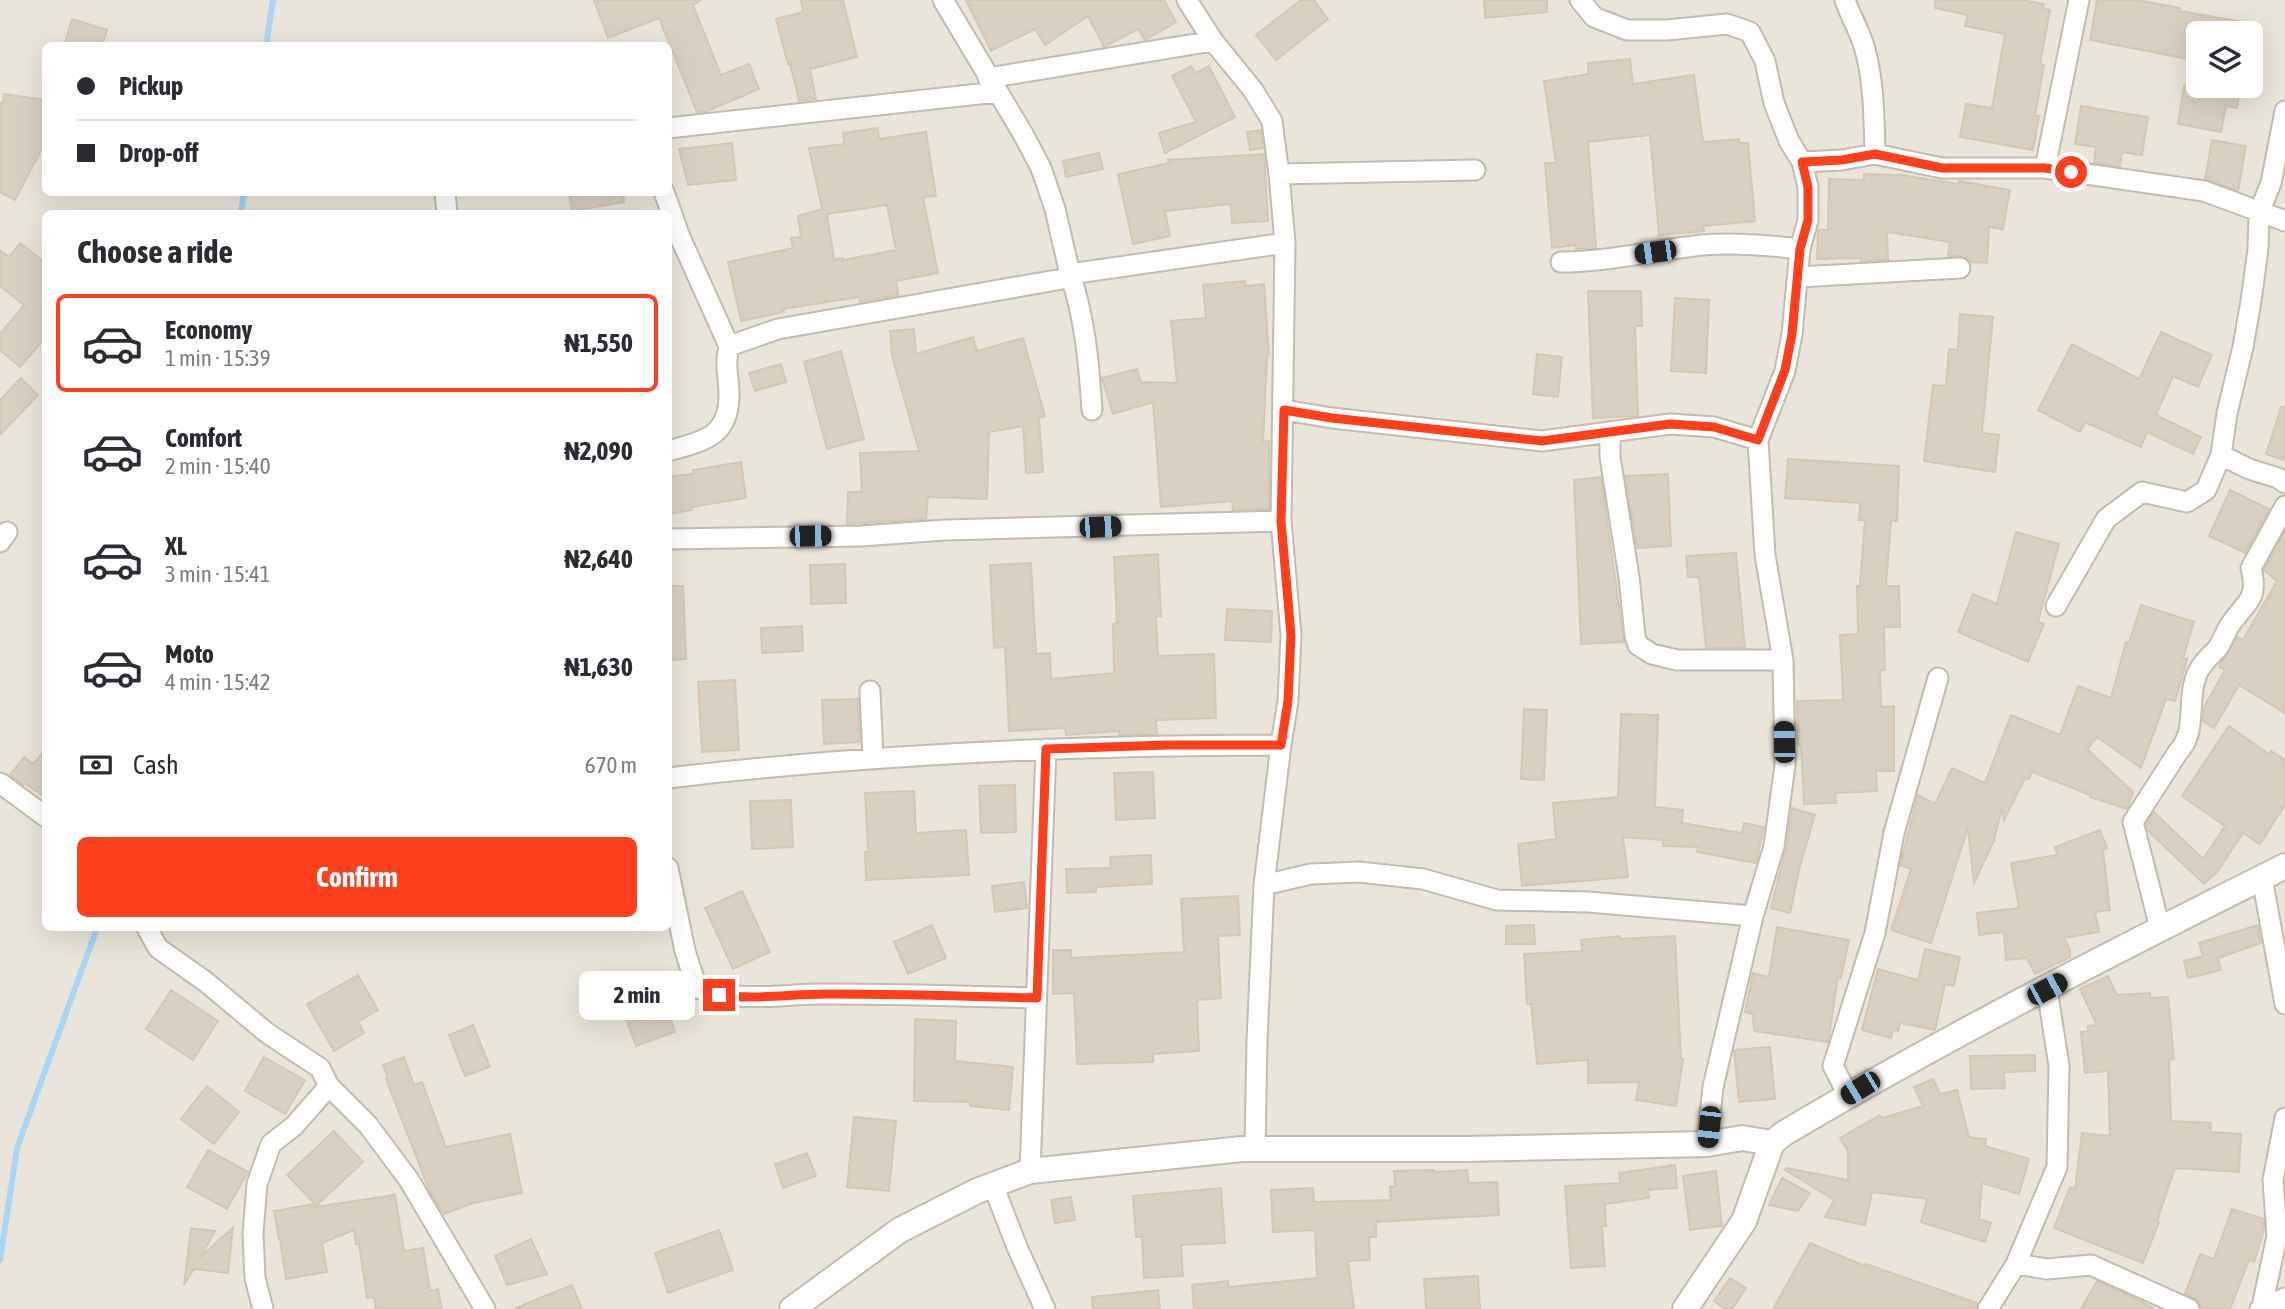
<!DOCTYPE html>
<html lang="en">
<head>
<meta charset="utf-8">
<style>
	:root { --surface:#fff; --page:#f7f7f7; --text:#2b2b33; --muted:#7c7c81; --line:#e1e1e2; --accent:#fc3f1d }
	body { margin:0; font-family:"Asap Condensed",sans-serif; background:var(--page); color:var(--text); height:100vh; display:flex; flex-direction:column; font-size:26px; white-space:nowrap }
	* { box-sizing:border-box; margin:0 }
	p { font-size:23px; color:var(--muted) }
	.icon { flex:none; width:38px; height:38px; fill:none; stroke:currentColor; stroke-width:2; stroke-linecap:round; stroke-linejoin:round }
	.map { position:relative; flex:1; overflow:hidden }
	.panel { position:absolute; left:42px; top:210px; width:630px; height:721px; display:flex; flex-direction:column; background:var(--surface); border-radius:10px; box-shadow:0 7px 28px #0002 }
	.panel>* { flex:none }
	.top-card { position:absolute; left:42px; top:42px; width:630px; height:154px; border-radius:10px; box-shadow:0 7px 28px #0002; display:grid; align-content:center; height:154px; padding:0 35px; background:var(--surface) }
	.buttons { position:absolute; left:2186px; top:21px; display:grid; gap:14px }
	.buttons a { display:grid; place-items:center; width:77px; height:77px; border-radius:10px; background:var(--surface); box-shadow:0 7px 28px #0002; font-size:35px }
	.end { position:absolute; width:32px; height:32px; margin:-16px; border:9px solid #fc3f1d; background:#fff; box-shadow:0 0 0 4px #fff }
	.from { border-radius:50% }
	.bubble { position:absolute; height:49px; border-radius:10px; background:var(--surface); box-shadow:0 7px 28px #0002; font-size:23px; font-weight:700; line-height:49px; text-align:center }
	.car { position:absolute; width:21px; height:42px; margin:-21px -10px; border-radius:9px; box-shadow:0 0 5px 2px #0007; background:linear-gradient(#222 24%,#8ab4d8 0 40%,#222 0 76%,#8ab4d8 0 86%,#222 0) }
	.top-card b { display:flex; align-items:center; gap:24px; height:66px; font-size:26px }
	.top-card b+b { border-top:2px solid var(--line) }
	.top-card i { width:18px; height:18px; background:var(--text) }
	ul { padding:0; list-style:none }
	li { display:flex; align-items:center; gap:21px; height:98px; margin:0 14px 10px; padding:0 21px; border:4px solid transparent; border-radius:10px }
	li div { flex:1 }
	li b { display:block; font-size:26px }
	li em { font-style:normal; font-weight:700 }
	li.on { border-color:var(--accent) }
	li>.icon { width:63px; height:63px; stroke-width:1.5 }
	h2 { padding:0 35px; font-size:32px; line-height:84px }
	.pay { display:flex; align-items:center; gap:18px; height:77px; padding:0 35px; font-size:26px }
	.pay p { margin-inline-start:auto }
	.action { display:flex; gap:14px; margin-top:auto; padding:14px 35px }
	.action a { flex:1; height:80px; border-radius:10px; background:var(--accent); color:#fff; font-size:28px; font-weight:700; line-height:80px; text-align:center }
	.map>svg:first-child { display:block }
	.residential { fill:#eae5da; fill-rule:evenodd }
	.lines { fill:none; stroke-linecap:round; stroke-linejoin:round }
	.stream { stroke:#a9d4f2; stroke-width:6 }
	.building { fill:#d8cfc1; stroke:#d3c7b4; stroke-width:2; fill-rule:evenodd }
	.minor-casing { stroke:#c2bbae; stroke-width:23 }
	.tertiary-casing { stroke:#c2bbae; stroke-width:28 }
	.minor { stroke:#fff; stroke-width:19 }
	.tertiary { stroke:#fff; stroke-width:24 }
	.route { stroke:#fc3f1d; stroke-width:9 }
</style>
</head>
<body>
<div class="map">
<svg width="2285" height="1309" viewBox="0 0 2285 1309">
	<rect width="100%" height="100%" fill="#f6f3ec"/>
	<path class="residential" d="M0,0H2285V1309H0ZM2198,33H2250V86H2198ZM46,46H668V192H46ZM46,214H668V928H46Z"/>
	<g class="lines">
		<path class="stream" d="M266,46L273,0
			M241,214L244,192
			M0,1260L17,1148L97,928"/>
	</g>
	<path class="building" d="M594,0H701L693,5L721,75L749,64L759,89L705,112H697L659,18L608,38Z
		M801,0H843L857,57L810,69L816,99L799,101L790,63L788,64L776,19L803,12Z
		M966,0H1164L1176,22L1145,40L1138,29L1104,47L1088,16L1045,45L1035,29L991,51Z
		M1301,0H1314L1328,19L1276,60L1256,35Z
		M1484,0H1547V12L1485,18Z
		M1935,0H2022L2044,4L2043,8L2050,10L2040,64L2044,65L2035,116H2039L2033,150L1960,137L1966,104L1992,108L2005,34L1965,26L1968,15L1935,8Z
		M2097,0H2137L2180,8L2179,11L2250,23L2249,33H2198V61L2090,40Z
		M72,19L107,30L102,46H64Z
		M1630,59L1633,84L1694,75L1703,142L1739,139L1740,143H1748L1755,221L1703,226L1704,231L1659,235L1650,135L1588,142L1596,248L1576,249V245L1552,248L1545,163H1556L1544,81L1589,74L1588,63Z
		M1191,66L1195,73L1209,66L1235,117L1165,153L1159,133L1196,122L1172,76Z
		M2184,86H2240L2237,108L2226,106L2221,132L2178,124Z
		M4,94L46,100V141L15,200L0,192V103H3Z
		M2081,106L2148,117L2142,155L2122,152L2120,167L2094,163L2096,147L2075,144Z
		M878,128L879,139L926,132L936,196L923,197L938,273L896,281L898,295L860,302L859,297L783,309L784,312L741,321L728,262L793,248L791,238L801,237L798,216L822,209L809,148L844,144L843,133ZM887,205L896,250L843,260V258L834,259L827,214Z
		M1261,130L1263,148L1250,150L1247,132Z
		M2212,140L2246,146L2238,191L2205,179Z
		M732,143L736,180L688,185L679,149Z
		M1099,153L1103,169L1066,177L1063,161Z
		M1264,154L1268,221L1232,223L1231,204L1165,211L1170,236L1133,244L1118,174L1169,163L1168,160Z
		M1864,174L1901,175L1959,184V181L2010,190L2003,229L1989,227L1987,263L1971,262L1960,256H1948L1950,242L1887,232L1888,260L1861,261V258L1817,259L1818,230H1828L1829,179L1864,180Z
		M569,192H623L624,202L572,211Z
		M20,243L46,263V337L20,367L0,350V334L24,305L0,286V250L9,257Z
		M1245,281L1246,286L1264,284L1269,355L1267,356L1263,442L1269,441V509L1233,510L1232,501L1161,507L1153,402L1113,414L1102,378L1137,369L1141,382L1177,383L1171,321L1206,318L1203,285Z
		M1588,291H1641L1642,326H1635L1638,416L1593,418Z
		M1675,298L1709,300L1706,373L1671,371Z
		M1960,314L1993,317L1982,433L1999,435L1995,472L1924,461L1933,385L1946,386L1949,349L1958,350Z
		M914,329L916,354L973,337L977,351L1023,338L1045,416L1039,418L1043,472L1026,473L1023,426L989,432L987,499L928,497L926,519L847,524L848,492H862L860,453L919,451L892,356L890,331Z
		M2161,332L2212,355L2198,387L2173,376L2156,415L2201,437L2193,454L2147,432L2141,447L2085,422L2080,432L2038,410L2072,344L2139,379Z
		M841,351L864,439L827,449L804,362Z
		M1537,354L1562,357L1558,397L1533,394Z
		M781,364L786,382L755,391L749,373Z
		M21,378L38,395L0,435V400Z
		M2281,407H2285V460L2266,454Z
		M1788,459L1899,466L1897,521H1891L1886,586H1899L1900,627H1884L1885,670L1880,671L1881,707L1894,706V771H1876L1877,791L1835,793L1836,803L1804,804L1801,745H1798L1797,701L1843,700L1840,635L1858,634L1857,586H1860L1865,520H1859L1860,503L1785,498Z
		M741,462L746,498L692,507V510L668,514V477L693,474V470Z
		M1668,474L1671,546L1637,548L1625,476Z
		M1601,477L1624,642L1581,644L1574,480Z
		M2230,490L2269,509L2245,553L2209,536Z
		M2285,531V713L2239,685L2214,728L2203,721L2204,707L2225,670L2219,667L2222,661L2237,637L2243,640L2277,581L2264,570Z
		M2016,532L2059,544L2038,622L2044,624L2028,662L1958,632L1973,594L1997,604Z
		M1736,553L1745,648H1706L1699,577H1688L1686,556Z
		M1158,554L1161,616H1156L1158,656L1214,654L1216,718L1156,720L1157,734L1119,735V731L1066,735L1065,728L1009,731L1005,647L994,648L990,565L1031,563L1036,654L1050,653L1051,679L1114,673L1113,624L1117,623L1114,557Z
		M845,564L846,603L811,604L810,565Z
		M668,586H683L686,659L668,660Z
		M2141,605L2194,622L2183,658L2187,659L2175,701L2166,699L2141,768L2097,737L2087,749L2133,792L2127,809L2090,797V795L2032,772L2029,779L2025,778L2004,820L2002,807L1994,841L1974,883L1968,828L1931,943L1891,930L1911,869L1900,865L1918,795L1935,804L1952,768L1985,783L2011,715L2060,735L2078,686L2111,698L2126,642L2129,643Z
		M1227,609L1272,611L1271,642L1225,640Z
		M802,626L803,651L762,653L761,628Z
		M735,680L739,750L702,752L698,682Z
		M858,699L860,742L824,744L822,700Z
		M1524,709L1547,710L1544,780L1521,779Z
		M1621,714L1658,715L1655,807L1683,810L1682,823L1742,833L1744,823L1764,827L1756,863L1697,852L1698,847L1663,846V840L1623,837L1628,877L1522,886L1518,844L1556,839L1553,803L1618,797Z
		M2229,726L2269,754L2271,751L2285,760V805L2260,844L2243,833L2217,872L2204,884L2148,831L2146,824L2154,812L2203,859L2225,826L2182,796Z
		M46,749V798L25,783L23,785L10,775L24,757L33,764Z
		M1153,772L1155,818L1116,820L1114,773Z
		M1015,785L1016,832L981,833L979,786Z
		M914,791L916,833L966,830L969,875L866,880L865,852H868L865,793Z
		M791,800L793,847L752,849L750,801Z
		M1792,808L1815,815L1800,866L1790,913L1771,908L1786,848Z
		M2100,830L2107,848L2103,850L2110,910L2095,912L2099,932L2064,938L2070,950V957L2035,974L2027,958L2006,960L2004,932L1979,935L1977,913L2019,908L2011,863L2057,855L2055,847Z
		M1151,855L1152,884L1096,887V892L1067,893L1066,869L1111,868L1110,857Z
		M1024,882L1027,908L995,912L992,886Z
		M742,891L770,952L733,969L705,908Z
		M1238,896L1240,935L1218,936L1221,998L1197,1000L1199,1051L1153,1054V1062L1077,1064L1074,993L1053,994V950H1071V958L1184,952L1181,899Z
		M932,925L946,958L908,974L894,942Z
		M1534,925L1535,944H1506V926Z
		M2258,925L2261,943L2218,958L2221,970L2188,978L2184,961L2203,956L2199,943Z
		M1777,927L1849,940L1841,978L1838,977L1828,1042L1754,1031L1753,1014L1745,1012L1753,973L1769,977Z
		M1620,936V939L1675,936L1681,1059H1683L1676,1106L1636,1100L1639,1082L1588,1083V1060L1537,1064L1531,1004H1527L1524,954L1582,951L1581,940Z
		M1925,949L1960,957L1954,986L1945,984L1935,1030L1900,1023L1898,1031L1893,1030L1891,1038L1862,1030L1878,969L1918,980Z
		M358,975L378,1010L358,1022L364,1033L334,1051L307,1004Z
		M2108,976L2117,995L2150,993V998L2168,997L2174,1059L2169,1060L2171,1121L2211,1123L2210,1132L2241,1134L2239,1172L2175,1168L2157,1221L2159,1222L2143,1263L2054,1228L2070,1187L2075,1189L2082,1133L2110,1136L2108,1071L2085,1073L2081,1032L2088,1031V1026L2097,1025L2080,989Z
		M171,990L218,1021L193,1060L146,1029Z
		M663,994L675,1032L636,1046L622,1007Z
		M915,1019L956,1021L955,1061L1013,1067L1009,1110L970,1106V1102L914,1101Z
		M473,1025L490,1067L465,1076L449,1035Z
		M1770,1047L1775,1099L1739,1102L1734,1050Z
		M2035,1055V1071L2004,1072L2005,1088L1971,1089L1970,1056Z
		M264,1057L305,1080L285,1114L245,1091Z
		M404,1057L414,1085L422,1082L446,1147L510,1134L522,1193L473,1203L444,1214L430,1192L386,1079L388,1078L383,1065Z
		M1933,1079L1940,1094L1957,1090L1969,1137L1986,1139L1985,1146L2029,1159L2019,1194L1982,1183L1979,1219L1991,1223L1985,1242L1921,1222L1927,1199L1872,1192L1865,1225L1825,1217L1834,1200L1785,1170L1786,1168L1848,1180V1151L1840,1138L1880,1115L1882,1118L1923,1106L1914,1087Z
		M207,1086L239,1112L214,1144L181,1119Z
		M854,1117L896,1121L889,1191L847,1187Z
		M334,1131L363,1162L315,1207L395,1195L404,1251L423,1248L430,1291L438,1289L442,1309H376L374,1297L367,1298L359,1244H356L354,1230L322,1243L327,1272L286,1279L280,1240H282L279,1239L274,1211L315,1204L287,1175Z
		M208,1150L248,1172L227,1209L187,1187Z
		M807,1153L816,1176L783,1188L775,1164Z
		M1675,1165L1677,1188L1648,1190L1649,1198L1605,1204L1606,1226H1602L1605,1266L1571,1268L1565,1186L1620,1183L1619,1173Z
		M1434,1170V1172L1467,1170L1469,1183L1497,1182L1499,1215L1376,1222V1237H1369L1370,1260L1348,1261L1354,1309H1194L1192,1285L1228,1281L1229,1287L1317,1278L1315,1230L1273,1232L1271,1190L1313,1188L1314,1202L1391,1200L1390,1187L1395,1186L1394,1171Z
		M1716,1171L1722,1226L1690,1230L1683,1176Z
		M1782,1178L1810,1193L1798,1211L1769,1205Z
		M1221,1188L1225,1243L1181,1245L1183,1276L1144,1278L1142,1237H1136L1133,1196Z
		M1071,1197L1075,1220L1055,1223L1051,1200Z
		M2232,1209L2264,1219V1230L2254,1262L2249,1260L2230,1309H2201L2198,1301L2185,1294L2200,1254L2214,1259Z
		M233,1227L228,1273L194,1269L184,1285L191,1228L215,1231L200,1258Z
		M719,1230L733,1270L668,1293L655,1253Z
		M531,1239L547,1274L507,1285L495,1256Z
		M1810,1243L1865,1266L1866,1264L1977,1303L1976,1309H1773Z
		M1478,1276L1480,1309H1426L1424,1279Z
		M1730,1278L1746,1288L1732,1309H1725L1714,1301Z
		M2097,1281L2137,1299L2154,1309H2081Z
		M572,1285L582,1309H516V1308Z
		M1158,1290L1160,1309H1093L1092,1297Z"/>
	<g class="lines">
		<defs>
			<path id="minor" d="M943,0L1023,134L1041,168L1055,209L1070,274L1285,243
				M1187,0L1213,41L1253,90L1272,121L1279,174L1285,243L1281,521L1291,635L1288,701L1281,745
				M1580,0L1594,17L1627,30H1667L1727,24L1750,32L1765,61L1774,103L1789,141L1802,162L1808,187V220L1800,249L1792,334L1785,371L1758,440L1765,555L1783,660L1785,765L1774,846L1753,916L1713,1087L1707,1144
				M1845,0C1850,15 1859,30 1864,46C1874,80 1874,118 1875,154
				M988,78L1213,41
				M2285,111L2271,183L2259,213L2258,249L2251,301L2243,347L2227,413L2221,455L2249,469L2278,478L2285,483
				M668,128L997,92
				M1802,162L1842,160L1875,154L1942,168H2045L2204,191L2285,221
				M2045,168L2079,0
				M1279,174L1475,170
				M445,192L447,214
				M664,192L680,237L729,346
				M1561,262C1609,262 1655,250 1702,245C1734,242 1767,245 1800,249
				M1799,277L1960,268
				M1284,410L1332,418L1542,441L1670,424L1714,427L1758,440
				M1610,433V457L1629,577L1635,636L1638,645L1652,654L1677,660H1783
				M668,451C702,441 729,438 729,395C729,375 724,368 729,346L778,329L1062,279L1070,274C1085,318 1089,364 1092,410
				M668,539L861,536L945,530L1281,521
				M0,542L7,532
				M2056,606L2106,519L2142,492L2187,502L2206,490L2221,455
				M870,691L873,759
				M668,778C871,754 1077,745 1281,745L1264,885L1257,1041L1255,1148
				M0,783L46,817
				M668,868L685,951L697,988C743,1003 778,994 825,994C896,994 966,996 1036,998
				M2262,878L2285,1004
				M1264,885L1311,874L1359,872L1423,879L1497,900L1588,902L1753,916
				M147,928L158,948L206,982L267,1033L320,1068L329,1086L368,1125L409,1180L485,1309
				M2160,928L2133,822L2178,752C2198,732 2186,699 2197,674C2201,664 2209,657 2217,649C2222,642 2225,633 2230,625C2246,601 2259,601 2251,568L2285,506
				M1848,1095L1833,1066L1875,933L1894,833L1938,678
				M1030,1171L1046,749
				M993,1185L1017,1247L1045,1309
				M2016,1264L2047,1269L2091,1265L2189,1309
				M2262,1307L2277,1236L2273,1180L2285,1118
				M263,1309L255,1278L253,1233L257,1184L271,1144L294,1126L329,1086
				M1988,1309L2016,1264L2057,1167L2059,1066L2047,989
				M2260,1309L2285,1298"/>
			<path id="tertiary" d="M792,1309L900,1230L977,1191L1030,1171L1242,1149H1465L1707,1144L1742,1138L1772,1143L1783,1134C1946,1037 2115,951 2285,866
				M1685,1309L1744,1221L1772,1143"/>
		</defs>
		<use href="#minor" class="minor-casing"/>
		<use href="#tertiary" class="tertiary-casing"/>
		<use href="#minor" class="minor"/>
		<use href="#tertiary" class="tertiary"/>
	</g>
	<g class="lines">
		<path class="route" d="M719,995C755,1000 790,994 827,994C897,994 966,996 1037,998L1046,749L1167,745H1281L1288,701L1291,635L1281,521L1284,410L1332,418L1542,441L1670,424L1714,427L1758,440L1785,370L1792,334L1800,249L1808,220V187L1802,162L1842,160L1875,154L1942,168H2045L2071,172"/>
	</g>
</svg>
<div class="buttons">
<a><svg class="icon" aria-label="layers" viewBox="0 0 24 24"><path d="M12 4l9 5-9 5-9-5zM3 14l9 5 9-5"/></svg></a>
</div>
<i class="end from" style="left:2071px;top:172px"></i>
<i class="end" style="left:719px;top:995px"></i>
<div class="bubble" style="left:579px;top:971px;width:116px">2 min</div>
<i class="car" style="left:1655px;top:252px;rotate:262deg"></i>
<i class="car" style="left:1100px;top:527px;rotate:88deg"></i>
<i class="car" style="left:810px;top:536px;rotate:89deg"></i>
<i class="car" style="left:1784px;top:742px;rotate:359deg"></i>
<i class="car" style="left:2047px;top:989px;rotate:62deg"></i>
<i class="car" style="left:1860px;top:1088px;rotate:239deg"></i>
<i class="car" style="left:1709px;top:1127px;rotate:186deg"></i>
<div class="top-card">
<b><i class="from"></i>Pickup</b>
<b><i></i>Drop-off</b>
</div>
<section class="panel">
<h2>Choose a ride</h2>
<ul>
<li class="on"><svg class="icon" aria-label="car" viewBox="0 0 24 24"><path d="M5 17H2v-5l4-1 3-4h7l3 4 3 1v5h-3M9 17h6M6 11h13"/><circle cx="7" cy="17" r="2"/><circle cx="17" cy="17" r="2"/></svg><div><b>Economy</b><p>1 min · 15:39</p></div><em>₦1,550</em></li>
<li><svg class="icon" aria-label="car" viewBox="0 0 24 24"><path d="M5 17H2v-5l4-1 3-4h7l3 4 3 1v5h-3M9 17h6M6 11h13"/><circle cx="7" cy="17" r="2"/><circle cx="17" cy="17" r="2"/></svg><div><b>Comfort</b><p>2 min · 15:40</p></div><em>₦2,090</em></li>
<li><svg class="icon" aria-label="car" viewBox="0 0 24 24"><path d="M5 17H2v-5l4-1 3-4h7l3 4 3 1v5h-3M9 17h6M6 11h13"/><circle cx="7" cy="17" r="2"/><circle cx="17" cy="17" r="2"/></svg><div><b>XL</b><p>3 min · 15:41</p></div><em>₦2,640</em></li>
<li><svg class="icon" aria-label="car" viewBox="0 0 24 24"><path d="M5 17H2v-5l4-1 3-4h7l3 4 3 1v5h-3M9 17h6M6 11h13"/><circle cx="7" cy="17" r="2"/><circle cx="17" cy="17" r="2"/></svg><div><b>Moto</b><p>4 min · 15:42</p></div><em>₦1,630</em></li>
</ul>
<div class="pay"><svg class="icon" aria-label="cash" viewBox="0 0 24 24"><path d="M3 7h18v10H3z"/><circle cx="12" cy="12" r="2"/></svg>Cash<p>670 m</p></div>
<div class="action"><a>Confirm</a></div>
</section>
</div>
</body>
</html>
